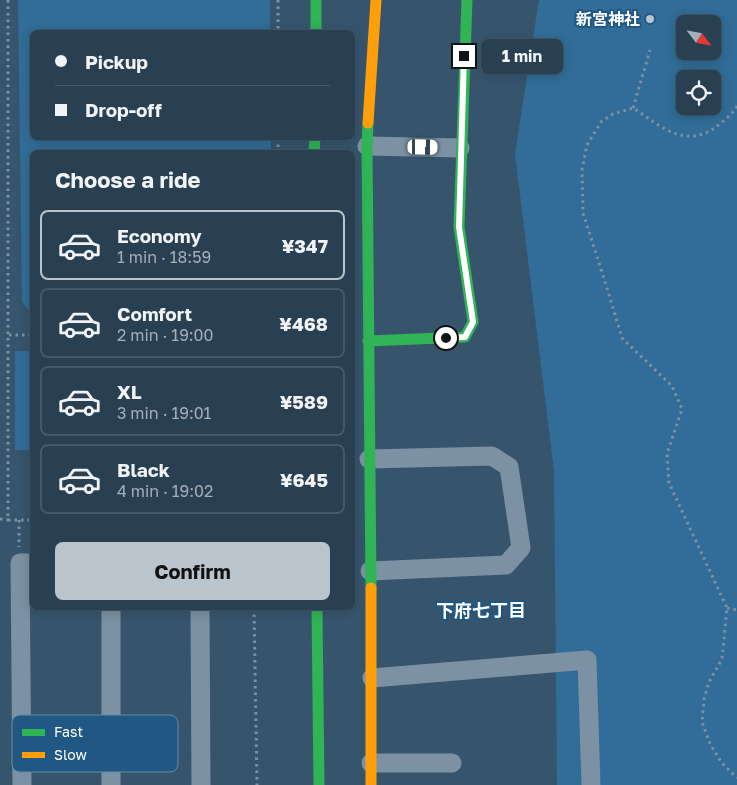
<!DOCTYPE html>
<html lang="en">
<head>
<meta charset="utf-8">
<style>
	:root { --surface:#284052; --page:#344b5c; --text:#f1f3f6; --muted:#a5afb8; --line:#445969; --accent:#b9c4cc }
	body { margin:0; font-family:"Golos Text","Noto Sans JP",sans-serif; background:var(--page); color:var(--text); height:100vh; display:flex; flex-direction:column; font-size:19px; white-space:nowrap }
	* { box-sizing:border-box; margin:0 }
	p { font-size:16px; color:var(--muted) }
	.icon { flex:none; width:28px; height:28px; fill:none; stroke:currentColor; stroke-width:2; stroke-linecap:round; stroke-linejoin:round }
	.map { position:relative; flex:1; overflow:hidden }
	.side { position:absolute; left:30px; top:150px; width:325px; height:460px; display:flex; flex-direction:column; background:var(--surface); border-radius:8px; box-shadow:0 2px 12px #0003,0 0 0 1px var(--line) }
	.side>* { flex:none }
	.top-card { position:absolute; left:30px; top:30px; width:325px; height:110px; border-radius:8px; box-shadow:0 2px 12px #0003,0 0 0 1px var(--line); display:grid; align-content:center; height:110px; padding:0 25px; background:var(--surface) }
	.needle { width:32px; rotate:122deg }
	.buttons { position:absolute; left:676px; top:15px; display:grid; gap:10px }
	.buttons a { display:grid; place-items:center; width:45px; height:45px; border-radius:8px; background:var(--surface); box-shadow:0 2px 12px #0003,0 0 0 1px var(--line); font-size:25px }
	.end { position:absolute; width:22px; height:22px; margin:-11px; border:6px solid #fff; background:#111; box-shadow:0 0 0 2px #111 }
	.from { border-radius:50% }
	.bubble { position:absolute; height:35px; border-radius:8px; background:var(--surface); box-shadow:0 2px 12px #0003,0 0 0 1px var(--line); font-size:16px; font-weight:700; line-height:35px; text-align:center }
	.car { position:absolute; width:15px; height:30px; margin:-15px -8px; border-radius:6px; box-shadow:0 0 4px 1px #0007; background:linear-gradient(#fff 24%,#345 0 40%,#fff 0 76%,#345 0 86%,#fff 0) }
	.top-card b { display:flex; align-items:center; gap:18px; height:48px; font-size:19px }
	.top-card b+b { border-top:1px solid var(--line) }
	.top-card i { width:12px; height:12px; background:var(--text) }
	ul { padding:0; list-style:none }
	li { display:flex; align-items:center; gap:15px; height:70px; margin:0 10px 8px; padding:0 15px; border:2px solid var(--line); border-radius:8px }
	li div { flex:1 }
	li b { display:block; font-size:19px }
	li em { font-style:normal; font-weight:700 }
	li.on { border-color:var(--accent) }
	li>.icon { width:45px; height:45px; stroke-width:1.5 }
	h2 { padding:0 25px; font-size:22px; line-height:60px }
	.primary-button { display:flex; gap:10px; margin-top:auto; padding:10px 25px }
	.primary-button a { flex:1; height:58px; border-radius:8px; background:var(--accent); color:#111; font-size:20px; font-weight:700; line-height:58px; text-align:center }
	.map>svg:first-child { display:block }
	.green { fill:#316d98; fill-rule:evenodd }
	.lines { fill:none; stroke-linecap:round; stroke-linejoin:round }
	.path { stroke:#7c91a3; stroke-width:3; stroke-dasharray:2.5 4; stroke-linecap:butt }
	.street { stroke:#7c91a3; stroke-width:19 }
	.fast { stroke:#30b455; stroke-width:11 }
	.slow { stroke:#ff9f0a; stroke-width:11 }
	.route { stroke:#fff; stroke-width:6 }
	.poi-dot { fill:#b9c4cc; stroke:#205883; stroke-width:2 }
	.labels { text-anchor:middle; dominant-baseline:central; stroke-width:4; stroke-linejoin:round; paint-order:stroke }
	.poi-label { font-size:16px; font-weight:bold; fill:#fff; stroke:#205883; text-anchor:end }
	.neighbourhood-label { font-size:18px; font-weight:bold; fill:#fff; stroke:#205883 }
	.key { fill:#205883; stroke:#638aa8; stroke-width:1 }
	.key-label { font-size:14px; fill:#fff }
</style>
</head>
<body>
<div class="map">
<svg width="737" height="785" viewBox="0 0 737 785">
	<rect width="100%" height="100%" fill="#36556d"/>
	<path class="green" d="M18,0H270V32H32V138H271V152H32V314L22,302Z
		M539,0H737V785H557L554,471L515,154ZM685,24H712V51H685ZM685,79H712V106H685Z
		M15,351H32V450H15Z"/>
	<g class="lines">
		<path class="path" d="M8,0V520H32
			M278,0V32
			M737,106C733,113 727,118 721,123C687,152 662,127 633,108L613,114L601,122L587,145L582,169L583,213L607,288L622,338L672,386L682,409L667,454L669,483L727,608L722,659L709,682L704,699L702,722L710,744L722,763L737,778
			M633,108L650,50
			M278,138V152
			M9,335H32
			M0,519L8,520
			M19,520V547
			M254,608L257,785
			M727,608L737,610"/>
		<path class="street" d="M367,146L460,148
			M369,459L492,456L509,467L521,548L506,565L370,571
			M111,608V785
			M200,608L201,785
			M372,678L587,660L591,785
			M371,763H452
			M22,785L20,563H32"/>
		<path class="fast" d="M316,0V32
			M368,123L367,146L371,588
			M314,152L315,138
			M368,341L465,337L473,322L459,227L467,0
			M317,608L319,785"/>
		<path class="slow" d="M368,123L376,0
			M371,588V785"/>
	</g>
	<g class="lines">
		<path class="route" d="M446,338L465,337L473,322L459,227L464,56"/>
	</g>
	<circle class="poi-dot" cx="650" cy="19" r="5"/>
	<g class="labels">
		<g class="poi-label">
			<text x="640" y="19">新宮神社</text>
		</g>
		<g class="neighbourhood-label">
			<text x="481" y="610">下府七丁目</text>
		</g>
	</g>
	<rect x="12" y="715" width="166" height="57" rx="8" class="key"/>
	<rect x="22" y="729" width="23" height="7" fill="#30b455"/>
	<rect x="22" y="752" width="23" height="6" fill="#ff9f0a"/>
	<g class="key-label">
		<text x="54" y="737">Fast</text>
		<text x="54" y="760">Slow</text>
	</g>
</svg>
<div class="buttons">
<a><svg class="needle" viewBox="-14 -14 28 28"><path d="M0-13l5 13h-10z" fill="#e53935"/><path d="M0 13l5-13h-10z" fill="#a5afb8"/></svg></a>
<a><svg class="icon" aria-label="locate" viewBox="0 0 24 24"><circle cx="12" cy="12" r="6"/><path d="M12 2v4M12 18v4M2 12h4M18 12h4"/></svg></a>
</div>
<i class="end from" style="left:446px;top:338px"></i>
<i class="end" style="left:464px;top:56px"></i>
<div class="bubble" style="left:481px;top:39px;width:82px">1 min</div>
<i class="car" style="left:423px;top:147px;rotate:91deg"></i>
<div class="top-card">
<b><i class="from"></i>Pickup</b>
<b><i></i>Drop-off</b>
</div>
<section class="side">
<h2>Choose a ride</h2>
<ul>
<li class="on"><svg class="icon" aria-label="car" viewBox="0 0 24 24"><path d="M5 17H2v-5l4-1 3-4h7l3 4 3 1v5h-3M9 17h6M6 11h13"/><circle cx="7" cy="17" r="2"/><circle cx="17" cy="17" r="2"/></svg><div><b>Economy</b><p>1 min · 18:59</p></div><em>¥347</em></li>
<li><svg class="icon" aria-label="car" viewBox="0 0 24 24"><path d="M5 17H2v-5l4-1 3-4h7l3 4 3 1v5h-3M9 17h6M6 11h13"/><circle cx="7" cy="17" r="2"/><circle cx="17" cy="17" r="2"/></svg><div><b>Comfort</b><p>2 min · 19:00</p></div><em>¥468</em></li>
<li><svg class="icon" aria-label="car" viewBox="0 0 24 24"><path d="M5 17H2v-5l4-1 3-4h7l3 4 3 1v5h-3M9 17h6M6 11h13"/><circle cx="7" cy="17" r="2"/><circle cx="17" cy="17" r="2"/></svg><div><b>XL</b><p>3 min · 19:01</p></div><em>¥589</em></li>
<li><svg class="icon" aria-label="car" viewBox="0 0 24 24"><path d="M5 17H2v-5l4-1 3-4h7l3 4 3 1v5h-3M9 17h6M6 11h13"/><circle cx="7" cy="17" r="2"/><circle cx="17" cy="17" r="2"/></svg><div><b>Black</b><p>4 min · 19:02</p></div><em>¥645</em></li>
</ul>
<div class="primary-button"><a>Confirm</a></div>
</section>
</div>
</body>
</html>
